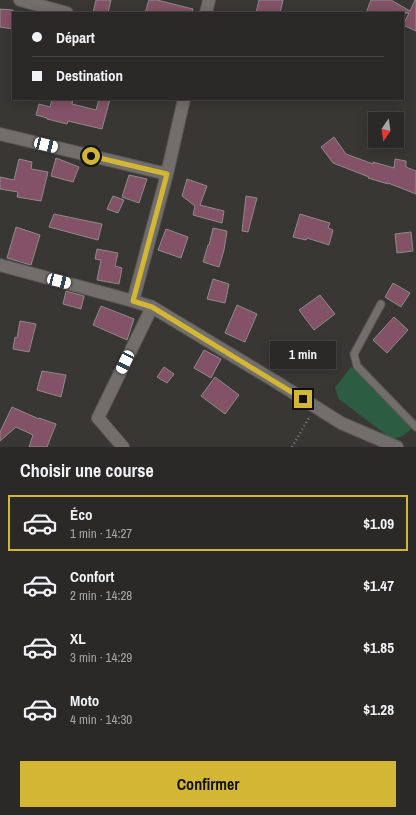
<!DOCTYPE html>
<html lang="fr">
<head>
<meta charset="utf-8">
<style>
	:root { --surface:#2b2927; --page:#33312f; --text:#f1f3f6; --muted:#a6a6a7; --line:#474544; --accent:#d4b635 }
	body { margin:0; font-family:"Archivo Narrow",sans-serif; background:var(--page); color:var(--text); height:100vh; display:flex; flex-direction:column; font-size:15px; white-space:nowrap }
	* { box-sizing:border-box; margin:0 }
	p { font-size:13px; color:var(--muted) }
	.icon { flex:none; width:22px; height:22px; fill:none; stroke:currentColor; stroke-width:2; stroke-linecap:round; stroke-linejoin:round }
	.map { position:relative; height:447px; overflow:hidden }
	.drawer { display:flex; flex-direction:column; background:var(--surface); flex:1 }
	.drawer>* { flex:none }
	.top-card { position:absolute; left:12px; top:12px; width:392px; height:88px; border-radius:0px; box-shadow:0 2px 10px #0003,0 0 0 1px var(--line); display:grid; align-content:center; height:88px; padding:0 20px; background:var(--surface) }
	.needle { width:26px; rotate:193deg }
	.fabs { position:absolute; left:368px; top:112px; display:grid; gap:8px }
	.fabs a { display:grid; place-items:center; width:36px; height:36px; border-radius:0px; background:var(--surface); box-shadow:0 2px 10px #0003,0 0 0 1px var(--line); font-size:20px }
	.end { position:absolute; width:18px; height:18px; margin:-9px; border:5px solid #d4b635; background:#111; box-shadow:0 0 0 2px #111 }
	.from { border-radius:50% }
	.bubble { position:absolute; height:28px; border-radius:0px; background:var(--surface); box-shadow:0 2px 10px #0003,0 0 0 1px var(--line); font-size:13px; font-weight:800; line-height:28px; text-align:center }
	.car { position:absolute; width:12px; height:24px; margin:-12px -6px; border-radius:5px; box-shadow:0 0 3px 1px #0007; background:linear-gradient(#fff 24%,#345 0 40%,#fff 0 76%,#345 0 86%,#fff 0) }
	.top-card b { display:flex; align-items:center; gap:14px; height:38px; font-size:15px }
	.top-card b+b { border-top:1px solid var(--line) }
	.top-card i { width:10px; height:10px; background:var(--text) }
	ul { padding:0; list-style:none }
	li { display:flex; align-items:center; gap:12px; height:56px; margin:0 8px 6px; padding:0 12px; border:2px solid transparent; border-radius:0px }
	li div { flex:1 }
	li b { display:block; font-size:15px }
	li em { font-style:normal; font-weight:800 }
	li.active { border-color:var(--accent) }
	li>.icon { width:36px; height:36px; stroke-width:1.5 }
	h2 { padding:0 20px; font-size:18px; line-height:48px }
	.button { display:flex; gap:8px; margin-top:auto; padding:8px 20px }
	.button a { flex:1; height:46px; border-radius:0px; background:var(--accent); color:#111; font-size:16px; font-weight:800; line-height:46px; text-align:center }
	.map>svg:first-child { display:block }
	.green { fill:#2c5d42 }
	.building { fill:#835267; stroke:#8e8a8b }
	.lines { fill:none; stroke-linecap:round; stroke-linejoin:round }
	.lane-casing { stroke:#585654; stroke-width:9 }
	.street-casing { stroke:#585654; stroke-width:14 }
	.path { stroke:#7f7d7b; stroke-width:2.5; stroke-dasharray:1 3; stroke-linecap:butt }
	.lane { stroke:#716e6b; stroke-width:7 }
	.street { stroke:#716e6b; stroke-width:12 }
	.route { stroke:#d4b635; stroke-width:5 }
</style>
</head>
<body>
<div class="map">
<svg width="416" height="447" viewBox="0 0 416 447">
	<rect width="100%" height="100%" fill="#393734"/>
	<path class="green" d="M351,367L415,425C407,432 401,441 389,437L339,399L335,388Z"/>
	<path class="building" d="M96,0H111L108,13H93Z
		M149,0H157L193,9L192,13H145Z
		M259,0H283L280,13H256Z
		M371,0H391L410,11L415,0H416V31L403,25L409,13H366Z
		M0,9L13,10V29L0,27Z
		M52,99H73L72,104L96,110L99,99H110L102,129L68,121L67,124L47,119V118L36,115L39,104L50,107Z
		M334,137L346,154L373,164V162L394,168L395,159L406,161V167L416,171V194L388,183V184L368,178L369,177L333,163L321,147Z
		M56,158L79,167L73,182L51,176Z
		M19,159L32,162L31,169L48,172L41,201L17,197L18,192L0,189V177L14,180Z
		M129,175L147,179L139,203L122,197Z
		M187,179L207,186L200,205L224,211L222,223L193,215L195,206L182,196Z
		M113,196L124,200L118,213L107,209Z
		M246,196L257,198L248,232L242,231Z
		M54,214L102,224L98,240L49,227Z
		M300,214L330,223L328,228L333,230L329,245L307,238L306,240L293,237Z
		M16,227L40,235L31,265L7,258Z
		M213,228L227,231L224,250L219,267L203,262L208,245H209Z
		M166,229L188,237L181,258L158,250Z
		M411,232L413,251L397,253L395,234Z
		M97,249L118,253L115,266L122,268L119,284L97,280L101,260L95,259Z
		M213,279L229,284L225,303L207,299Z
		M393,283L410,293L401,307L385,297Z
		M66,291L84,296L81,309L63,304Z
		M320,295L335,314L314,330L299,310Z
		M237,305L257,314L245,342L225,333Z
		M101,306L134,319L127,340L93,325Z
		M394,317L408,330L387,353L373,340Z
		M20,321L36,324L29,352L13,349L15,337L17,338Z
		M204,350L221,359L211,378L194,368Z
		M164,367L174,374L167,383L157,377Z
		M42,371L66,375L61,397L37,390Z
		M215,377L239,395L225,414L201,396Z
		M12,407L39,419V418L56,424L47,447H29L33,435L16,427L0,441V432Z"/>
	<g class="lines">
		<defs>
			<path id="lane" d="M381,304L354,354L357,366L416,427"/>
			<path id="street" d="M20,0L67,13
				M206,13L209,0
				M0,134L167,174
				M0,265L133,301L152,307L278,383L341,423L397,447
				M133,301L167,174L184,99
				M123,447L98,418L152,307"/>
		</defs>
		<use href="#lane" class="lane-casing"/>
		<use href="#street" class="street-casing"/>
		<path class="path" d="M292,447L310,416"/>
		<use href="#lane" class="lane"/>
		<use href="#street" class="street"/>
	</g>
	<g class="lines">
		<path class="route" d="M91,156L167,174L133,301L152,307L303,399"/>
	</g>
</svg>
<div class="fabs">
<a><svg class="needle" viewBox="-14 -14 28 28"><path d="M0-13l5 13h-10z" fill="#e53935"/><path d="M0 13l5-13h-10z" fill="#a6a6a7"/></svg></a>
</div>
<i class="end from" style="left:91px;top:156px"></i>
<i class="end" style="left:303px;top:399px"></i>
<div class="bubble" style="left:270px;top:341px;width:66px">1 min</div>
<i class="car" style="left:46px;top:145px;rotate:104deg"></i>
<i class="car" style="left:59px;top:281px;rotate:105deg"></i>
<i class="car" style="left:125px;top:362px;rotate:206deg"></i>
<div class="top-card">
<b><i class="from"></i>Départ</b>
<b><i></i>Destination</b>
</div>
</div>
<section class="drawer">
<h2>Choisir une course</h2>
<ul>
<li class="active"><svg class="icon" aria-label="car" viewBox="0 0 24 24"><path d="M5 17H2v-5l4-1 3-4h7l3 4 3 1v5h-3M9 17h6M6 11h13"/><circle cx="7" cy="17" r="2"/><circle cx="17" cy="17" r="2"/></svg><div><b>Éco</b><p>1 min · 14:27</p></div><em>$1.09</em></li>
<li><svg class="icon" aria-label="car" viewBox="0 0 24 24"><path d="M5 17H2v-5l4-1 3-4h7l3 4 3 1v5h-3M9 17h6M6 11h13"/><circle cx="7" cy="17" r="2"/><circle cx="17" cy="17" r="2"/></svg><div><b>Confort</b><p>2 min · 14:28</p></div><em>$1.47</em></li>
<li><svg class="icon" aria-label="car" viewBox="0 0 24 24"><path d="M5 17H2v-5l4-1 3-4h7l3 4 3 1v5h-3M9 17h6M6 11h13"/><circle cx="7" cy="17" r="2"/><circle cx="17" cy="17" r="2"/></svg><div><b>XL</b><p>3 min · 14:29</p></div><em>$1.85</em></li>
<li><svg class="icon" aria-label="car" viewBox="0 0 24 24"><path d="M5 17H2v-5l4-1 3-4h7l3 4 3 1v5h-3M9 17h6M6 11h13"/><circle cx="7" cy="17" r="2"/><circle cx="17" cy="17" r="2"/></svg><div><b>Moto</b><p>4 min · 14:30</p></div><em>$1.28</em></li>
</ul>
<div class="button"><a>Confirmer</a></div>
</section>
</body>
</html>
